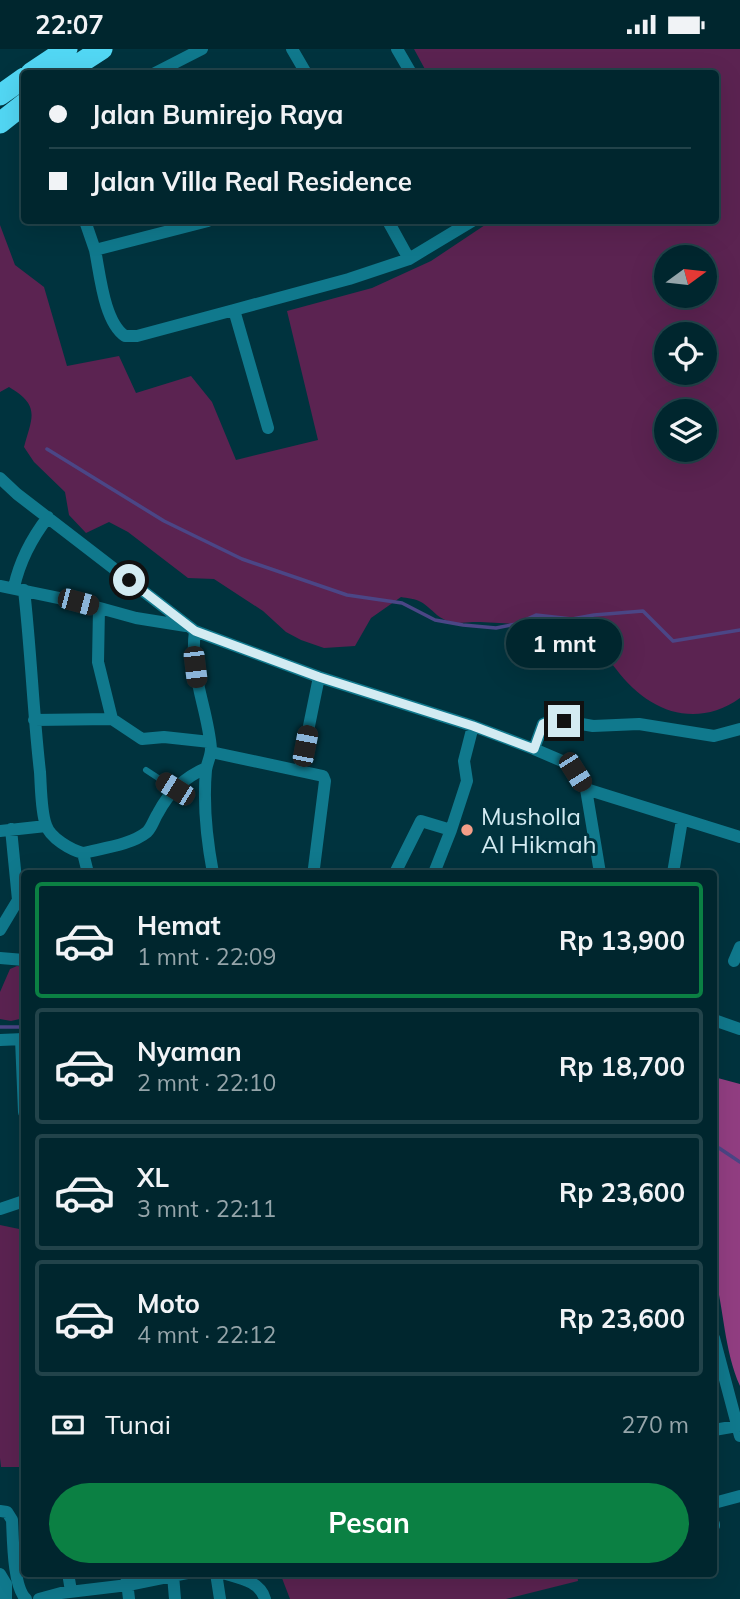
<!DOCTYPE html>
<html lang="id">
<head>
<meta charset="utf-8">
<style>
	:root { --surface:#00262e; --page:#0a2e36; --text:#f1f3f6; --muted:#95a5aa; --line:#22434a; --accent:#0b8043 }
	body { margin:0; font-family:Mulish,sans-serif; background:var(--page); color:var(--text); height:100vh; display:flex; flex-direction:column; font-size:26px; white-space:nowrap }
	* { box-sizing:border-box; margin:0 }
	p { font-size:23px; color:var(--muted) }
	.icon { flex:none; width:38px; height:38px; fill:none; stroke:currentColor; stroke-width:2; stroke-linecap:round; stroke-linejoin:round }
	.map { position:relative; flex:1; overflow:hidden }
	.details { position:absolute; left:21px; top:821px; width:696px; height:707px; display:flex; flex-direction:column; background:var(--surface); border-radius:7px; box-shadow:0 7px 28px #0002,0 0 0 2px var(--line) }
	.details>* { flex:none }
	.hud { position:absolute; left:21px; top:21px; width:698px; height:154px; border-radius:7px; box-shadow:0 7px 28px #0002,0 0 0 2px var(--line); display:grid; align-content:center; height:154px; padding:0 28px; background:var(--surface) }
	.needle { width:46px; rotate:75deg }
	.fabs { position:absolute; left:654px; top:196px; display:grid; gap:14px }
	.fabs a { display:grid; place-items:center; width:63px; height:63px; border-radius:50%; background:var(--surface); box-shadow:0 7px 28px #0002,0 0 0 2px var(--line); font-size:35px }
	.end { position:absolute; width:32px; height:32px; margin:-16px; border:9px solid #d3ebf2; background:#111; box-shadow:0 0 0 4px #111 }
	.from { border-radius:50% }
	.bubble { position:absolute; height:49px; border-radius:24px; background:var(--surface); box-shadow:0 7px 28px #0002,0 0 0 2px var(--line); font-size:23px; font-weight:700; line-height:49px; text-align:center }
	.car { position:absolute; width:21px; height:42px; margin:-21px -10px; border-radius:9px; box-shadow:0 0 5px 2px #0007; background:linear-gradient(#222 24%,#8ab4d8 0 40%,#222 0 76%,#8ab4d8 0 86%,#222 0) }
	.hud b { display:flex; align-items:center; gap:24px; height:66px; font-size:26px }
	.hud b+b { border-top:2px solid var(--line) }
	.hud i { width:18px; height:18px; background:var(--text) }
	ul { padding:12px 0 0; list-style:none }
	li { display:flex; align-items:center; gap:21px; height:116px; margin:0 14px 10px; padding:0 14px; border:4px solid var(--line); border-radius:7px }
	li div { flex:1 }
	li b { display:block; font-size:26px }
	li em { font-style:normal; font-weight:700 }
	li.current { border-color:var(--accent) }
	li>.icon { width:63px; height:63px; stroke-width:1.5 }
	.pay { display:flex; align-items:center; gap:18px; height:77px; padding:0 28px; font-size:26px }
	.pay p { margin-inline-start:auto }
	.action { display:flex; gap:14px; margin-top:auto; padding:14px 28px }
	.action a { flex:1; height:80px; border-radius:42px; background:var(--accent); color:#fff; font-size:28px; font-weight:700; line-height:80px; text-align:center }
	.status { display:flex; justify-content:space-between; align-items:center; height:49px; padding:0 35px; background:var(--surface); direction:ltr }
	.status svg { height:19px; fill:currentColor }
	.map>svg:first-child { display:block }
	.green { fill:#5b2351; fill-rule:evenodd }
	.forest { fill:#923e82 }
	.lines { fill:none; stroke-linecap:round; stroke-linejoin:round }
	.stream { stroke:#4b4686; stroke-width:3.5 }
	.lane { stroke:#10798d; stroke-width:6 }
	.street { stroke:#10798d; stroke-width:12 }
	.highway { stroke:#52d7f4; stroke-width:21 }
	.route { stroke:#d3ebf2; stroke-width:9 }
	.poi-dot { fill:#f49e88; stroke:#00333e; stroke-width:2.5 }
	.labels { text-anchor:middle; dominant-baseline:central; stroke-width:6; stroke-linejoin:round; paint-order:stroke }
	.poi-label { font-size:24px; fill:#d3ebf2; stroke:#00333e; text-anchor:start }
</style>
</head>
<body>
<div class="status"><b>22:07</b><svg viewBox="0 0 49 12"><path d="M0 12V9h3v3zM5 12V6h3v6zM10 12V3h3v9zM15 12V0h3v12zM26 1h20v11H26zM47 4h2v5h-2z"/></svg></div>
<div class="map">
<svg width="740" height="1550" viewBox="0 0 740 1550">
	<rect width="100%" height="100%" fill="#00333e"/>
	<path class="green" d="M414,0H740V649C695,681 647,662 616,620C609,612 603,596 593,591C570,578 501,573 473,573C466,573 458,575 452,573C437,570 433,560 421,553C416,550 407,549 401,548L371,569L355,597L324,599L301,591L286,583L263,562L214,530L188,529L128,483L109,473L86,484L69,466L65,443L34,413L24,398C32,368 41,357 9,338L0,343V176L15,216L44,238L67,317L119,307L136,344L191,327L212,353L236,411L318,391L287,262L372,239L431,212L491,172H716V24H427ZM667,208H705V247H667ZM705,285V324H667V285ZM667,362H705V401H667Z
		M17,917L24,918V969L11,972L0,970V943L10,920Z
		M0,1176L24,1181V1418H1L0,1409Z
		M280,1524H577L578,1532L506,1550H290Z"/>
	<path class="forest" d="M714,1028L740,1035V1337C724,1301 724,1260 714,1223Z"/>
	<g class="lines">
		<path class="stream" d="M47,400L164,472L242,510L347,546L402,554L435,571L463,576L496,579L516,575L536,566L572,570L594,566L643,562L673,592L740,581
			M0,978H24
			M714,1099H719L740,1113"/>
		<path class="lane" d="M146,721L175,740"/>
		<path class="street" d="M292,0L306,24
			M397,0L411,24
			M155,24L202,0
			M85,172L95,201
			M208,172L95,201C100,225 104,273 125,287H137L234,261
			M409,210L472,172
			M268,379L234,261L349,230L409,210L388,172
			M0,429L17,445L195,582L319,628L473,677L534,700L562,712L575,722L586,740L740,788
			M0,537L78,553L136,569L186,577
			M14,538C20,511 31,490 48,468
			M24,541C31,602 33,662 40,723C41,738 41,763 46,776C50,789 71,801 83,804C103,799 131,796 147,783C152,778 154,770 158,764C169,743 185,728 206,719
			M99,559L98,613L112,670L142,690L164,688L210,693
			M195,582C189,625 208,660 211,700C211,707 207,714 206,721C203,754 207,792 213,824
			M34,671L112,670
			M534,700L543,675L550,672H564L593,677L639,675L714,687L740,680
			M211,703L323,727L325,732L314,819
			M300,721L319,628
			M586,740L600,824
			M0,782L46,777
			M83,804L88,824
			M395,824L421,772L451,781L467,732L464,712L473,677
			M434,824L451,781
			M673,824L682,771
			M0,881L18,851L11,780
			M0,909L24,911
			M734,912L740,898
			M714,971L740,980
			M21,990L24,1063
			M0,991L24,990
			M0,1160L24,1152
			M714,1289L740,1387
			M714,1381L737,1377
			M714,1454L740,1447
			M0,1462L7,1463L12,1471C13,1491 13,1538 26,1550
			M714,1475V1477
			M68,1524L71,1542
			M126,1524L129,1550
			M216,1524L220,1550
			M223,1524C239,1529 260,1532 265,1550
			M0,1525L6,1535V1550
			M173,1526L175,1550
			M39,1550L61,1544L128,1536L187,1524"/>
		<path class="highway" d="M31,24L67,0
			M65,24L102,0
			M0,46L24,29
			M0,74L24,55"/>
	</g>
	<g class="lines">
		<path class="route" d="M129,531L195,582L319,628L473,677L534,700L543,675L550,672H564"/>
	</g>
	<circle class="poi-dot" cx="467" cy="781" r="7"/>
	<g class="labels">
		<g class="poi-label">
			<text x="481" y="767">Musholla<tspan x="481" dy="28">Al Hikmah</tspan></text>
		</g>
	</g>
</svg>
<div class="fabs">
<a><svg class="needle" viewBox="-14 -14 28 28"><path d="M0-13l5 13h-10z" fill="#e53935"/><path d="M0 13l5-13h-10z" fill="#95a5aa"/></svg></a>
<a><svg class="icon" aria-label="locate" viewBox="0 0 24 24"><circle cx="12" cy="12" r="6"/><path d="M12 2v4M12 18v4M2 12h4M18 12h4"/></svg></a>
<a><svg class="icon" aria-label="layers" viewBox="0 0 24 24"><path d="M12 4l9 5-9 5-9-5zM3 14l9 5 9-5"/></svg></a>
</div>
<i class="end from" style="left:129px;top:531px"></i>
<i class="end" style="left:564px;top:672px"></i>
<div class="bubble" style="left:506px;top:570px;width:116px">1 mnt</div>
<i class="car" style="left:78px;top:553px;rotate:105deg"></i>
<i class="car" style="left:195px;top:618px;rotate:173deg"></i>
<i class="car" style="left:305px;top:697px;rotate:11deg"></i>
<i class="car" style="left:575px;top:723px;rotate:148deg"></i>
<i class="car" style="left:175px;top:740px;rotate:302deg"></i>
<div class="hud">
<b><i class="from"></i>Jalan Bumirejo Raya</b>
<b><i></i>Jalan Villa Real Residence</b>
</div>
<section class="details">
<ul>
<li class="current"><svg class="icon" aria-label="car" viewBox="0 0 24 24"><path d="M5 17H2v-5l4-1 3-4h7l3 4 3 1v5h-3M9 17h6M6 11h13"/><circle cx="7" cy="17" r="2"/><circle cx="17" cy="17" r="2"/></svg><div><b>Hemat</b><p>1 mnt · 22:09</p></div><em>Rp 13,900</em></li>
<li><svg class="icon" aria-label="car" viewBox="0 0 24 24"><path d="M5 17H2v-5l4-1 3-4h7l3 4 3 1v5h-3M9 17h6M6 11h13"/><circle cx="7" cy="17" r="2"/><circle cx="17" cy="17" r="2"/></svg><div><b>Nyaman</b><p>2 mnt · 22:10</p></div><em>Rp 18,700</em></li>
<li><svg class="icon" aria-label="car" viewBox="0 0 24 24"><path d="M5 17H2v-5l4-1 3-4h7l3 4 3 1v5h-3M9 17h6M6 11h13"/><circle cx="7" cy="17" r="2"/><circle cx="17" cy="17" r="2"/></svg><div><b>XL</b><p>3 mnt · 22:11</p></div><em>Rp 23,600</em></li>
<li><svg class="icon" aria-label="car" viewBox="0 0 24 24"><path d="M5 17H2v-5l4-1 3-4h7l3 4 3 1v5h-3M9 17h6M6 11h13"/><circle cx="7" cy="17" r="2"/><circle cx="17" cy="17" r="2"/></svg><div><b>Moto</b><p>4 mnt · 22:12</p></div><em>Rp 23,600</em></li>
</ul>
<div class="pay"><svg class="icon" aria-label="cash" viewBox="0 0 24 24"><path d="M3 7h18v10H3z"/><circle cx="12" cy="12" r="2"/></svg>Tunai<p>270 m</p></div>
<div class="action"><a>Pesan</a></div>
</section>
</div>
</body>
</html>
